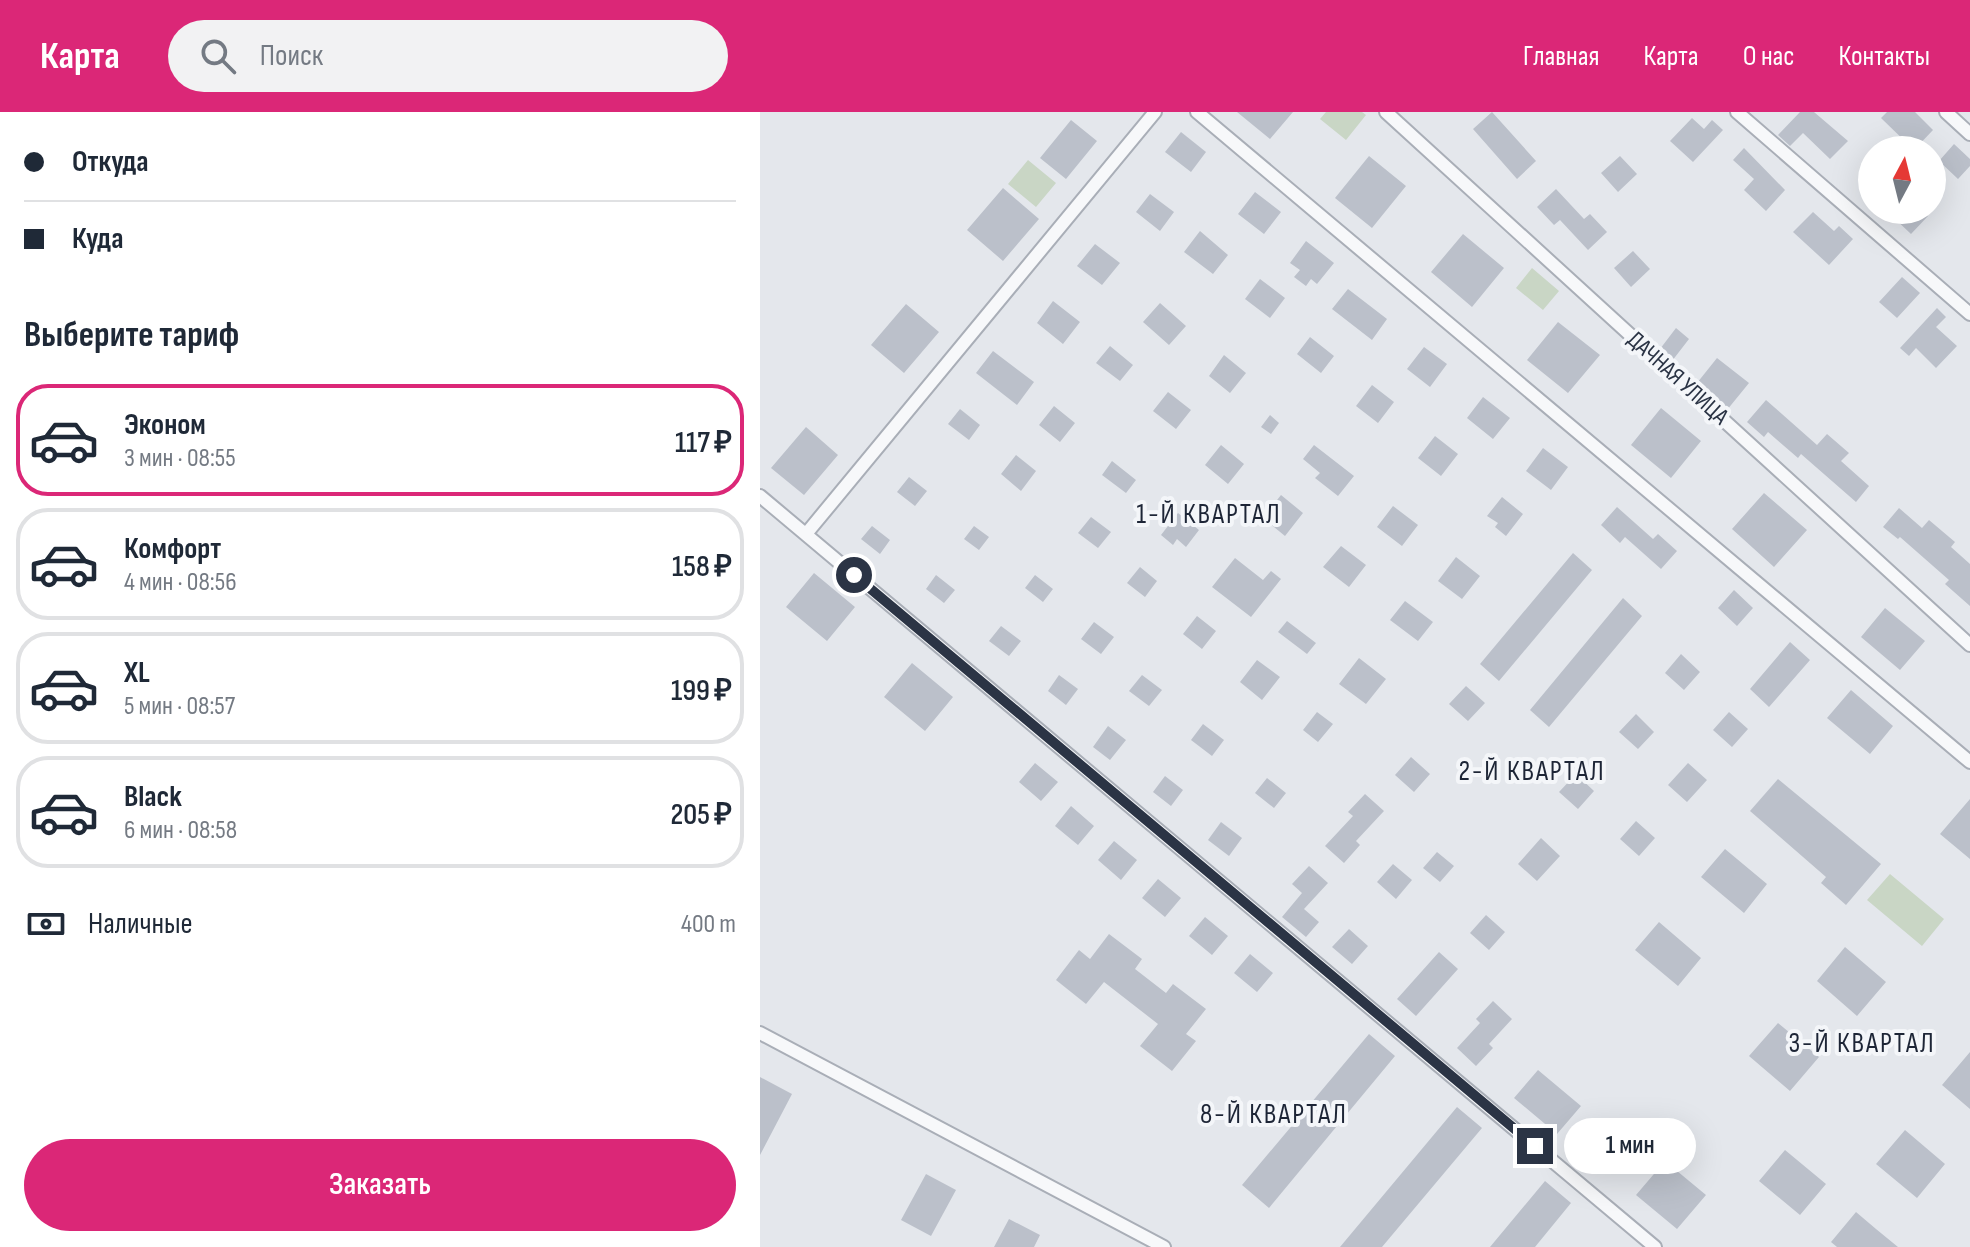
<!DOCTYPE html>
<html lang="ru">
<head>
<meta charset="utf-8">
<style>
	:root { --surface:#fff; --page:#f2f2f3; --text:#1f2937; --muted:#747a83; --line:#e0e1e3; --accent:#db2777 }
	body { margin:0; font-family:"Sofia Sans Condensed",sans-serif; background:var(--page); color:var(--text); height:100vh; display:flex; flex-direction:column; font-size:30px; white-space:nowrap }
	* { box-sizing:border-box; margin:0 }
	p { font-size:26px; color:var(--muted) }
	.icon { flex:none; width:44px; height:44px; fill:none; stroke:currentColor; stroke-width:2; stroke-linecap:round; stroke-linejoin:round }
	.map { position:relative; flex:1; overflow:hidden }
	.side { display:flex; flex-direction:column; background:var(--surface); width:760px }
	.side>* { flex:none }
	.top-card { display:grid; align-content:center; height:176px; padding:0 24px; background:var(--surface) }
	.needle { width:52px; rotate:7deg }
	.controls { position:absolute; left:1098px; top:24px; display:grid; gap:16px }
	.controls a { display:grid; place-items:center; width:88px; height:88px; border-radius:50%; background:var(--surface); box-shadow:0 8px 32px #0002; font-size:40px }
	.end { position:absolute; width:36px; height:36px; margin:-18px; border:10px solid #2b3445; background:#fff; box-shadow:0 0 0 4px #fff }
	.from { border-radius:50% }
	.bubble { position:absolute; height:56px; border-radius:28px; background:var(--surface); box-shadow:0 8px 32px #0002; font-size:26px; font-weight:600; line-height:56px; text-align:center }
	.top-card b { display:flex; align-items:center; gap:28px; height:76px; font-size:30px }
	.top-card b+b { border-top:2px solid var(--line) }
	.top-card i { width:20px; height:20px; background:var(--text) }
	ul { padding:0; list-style:none }
	li { display:flex; align-items:center; gap:24px; height:112px; margin:0 16px 12px; padding:0 8px; border:4px solid var(--line); border-radius:32px }
	li div { flex:1 }
	li b { display:block; font-size:30px }
	li em { font-style:normal; font-weight:600 }
	li.active { border-color:var(--accent) }
	li>.icon { width:72px; height:72px; stroke-width:1.5 }
	h2 { padding:0 24px; font-size:36px; line-height:96px }
	.pay { display:flex; align-items:center; gap:20px; height:88px; padding:0 24px; font-size:30px }
	.pay p { margin-inline-start:auto }
	.cta { display:flex; gap:16px; margin-top:auto; padding:16px 24px }
	.cta a { flex:1; height:92px; border-radius:48px; background:var(--accent); color:#fff; font-size:32px; font-weight:600; line-height:92px; text-align:center }
	header { display:flex; align-items:center; gap:48px; box-sizing:border-box; height:112px; padding:0 40px; background:var(--accent); color:#fff }
	header strong { font-size:38px }
	nav { display:flex; gap:44px; margin-inline-start:auto; font-size:28px }
	.search { width:560px; height:72px; background:var(--page); display:flex; align-items:center; gap:20px; box-sizing:border-box; padding:0 28px; border-radius:44px; color:var(--muted); font-size:30px }
	main { display:flex; flex:1; min-height:0 }
	.map>svg:first-child { display:block }
	.green { fill:#c9d6c5 }
	.building { fill:#bbc0ca }
	.lines { fill:none; stroke-linecap:round; stroke-linejoin:round }
	.street-casing { stroke:#a9aeb7; stroke-width:16 }
	.street { stroke:#f7f8fa; stroke-width:12 }
	.route { stroke:#2b3445; stroke-width:10 }
	.labels { text-anchor:middle; dominant-baseline:central; stroke-width:8; stroke-linejoin:round; paint-order:stroke }
	.street-label { font-size:24px; fill:#2b3445; stroke:#f4f6f9 }
	.quarter-label { font-size:28px; letter-spacing:2px; fill:#1d2536; stroke:#f4f6f9 }
</style>
</head>
<body>
<header>
<strong>Карта</strong>
<div class="search"><svg class="icon" aria-label="search" viewBox="0 0 24 24"><circle cx="10" cy="10" r="6"/><path d="M15 15l6 6"/></svg>Поиск</div>
<nav><a>Главная</a><a>Карта</a><a>О нас</a><a>Контакты</a></nav>
</header>
<main>
<section class="side">
<div class="top-card">
<b><i class="from"></i>Откуда</b>
<b><i></i>Куда</b>
</div>
<h2>Выберите тариф</h2>
<ul>
<li class="active"><svg class="icon" aria-label="car" viewBox="0 0 24 24"><path d="M5 17H2v-5l4-1 3-4h7l3 4 3 1v5h-3M9 17h6M6 11h13"/><circle cx="7" cy="17" r="2"/><circle cx="17" cy="17" r="2"/></svg><div><b>Эконом</b><p>3 мин · 08:55</p></div><em>117 ₽</em></li>
<li><svg class="icon" aria-label="car" viewBox="0 0 24 24"><path d="M5 17H2v-5l4-1 3-4h7l3 4 3 1v5h-3M9 17h6M6 11h13"/><circle cx="7" cy="17" r="2"/><circle cx="17" cy="17" r="2"/></svg><div><b>Комфорт</b><p>4 мин · 08:56</p></div><em>158 ₽</em></li>
<li><svg class="icon" aria-label="car" viewBox="0 0 24 24"><path d="M5 17H2v-5l4-1 3-4h7l3 4 3 1v5h-3M9 17h6M6 11h13"/><circle cx="7" cy="17" r="2"/><circle cx="17" cy="17" r="2"/></svg><div><b>XL</b><p>5 мин · 08:57</p></div><em>199 ₽</em></li>
<li><svg class="icon" aria-label="car" viewBox="0 0 24 24"><path d="M5 17H2v-5l4-1 3-4h7l3 4 3 1v5h-3M9 17h6M6 11h13"/><circle cx="7" cy="17" r="2"/><circle cx="17" cy="17" r="2"/></svg><div><b>Black</b><p>6 мин · 08:58</p></div><em>205 ₽</em></li>
</ul>
<div class="pay"><svg class="icon" aria-label="cash" viewBox="0 0 24 24"><path d="M3 7h18v10H3z"/><circle cx="12" cy="12" r="2"/></svg>Наличные<p>400 m</p></div>
<div class="cta"><a>Заказать</a></div>
</section>
<div class="map">
<svg width="1210" height="1135" viewBox="0 0 1210 1135">
	<rect width="100%" height="100%" fill="#e4e7ec"/>
	<path class="green" d="M566,0H602L606,3L586,28L560,7Z
		M268,48L296,71L276,95L248,72Z
		M772,156L799,179L783,198L756,176Z
		M1130,762L1184,807L1162,834L1107,788Z"/>
	<path class="building" d="M477,0H533L510,27Z
		M732,0L776,49L757,67L713,17Z
		M1040,0H1054L1088,29L1070,47L1043,21L1030,34L1018,23Z
		M1127,0H1155L1173,18L1154,38L1121,6Z
		M932,6L944,17L952,8L963,18L933,50L910,29Z
		M311,8L337,29L306,67L280,46Z
		M421,20L446,40L431,60L405,40Z
		M1194,32L1210,47V54L1198,67L1179,49Z
		M984,36L1025,78L1006,99L984,78L994,67L973,48Z
		M609,44L646,74L612,116L575,86Z
		M860,44L877,62L858,80L841,61Z
		M243,76L279,107L243,149L207,118Z
		M796,77L824,107L830,102L847,120L828,138L800,108L794,113L777,95Z
		M495,80L521,100L504,122L478,102Z
		M390,82L414,100L400,119L376,100Z
		M1138,98H1162L1168,104L1151,122L1132,104Z
		M1053,100L1074,119L1079,114L1093,127L1069,153L1033,120Z
		M440,119L468,143L453,162L424,140Z
		M703,122L744,156L712,195L671,160Z
		M546,129L574,151L557,172L551,167L546,174L534,165L540,158L530,151Z
		M335,132L360,151L342,173L317,154Z
		M873,139L890,157L871,175L854,156Z
		M1142,165L1160,181L1137,206L1119,190Z
		M500,167L525,186L510,206L485,187Z
		M588,177L627,207L612,228L572,197Z
		M293,189L320,210L303,232L277,211Z
		M400,191L426,214L409,233L383,210Z
		M146,192L179,220L144,261L111,233Z
		M1177,196L1186,205L1176,215L1197,234L1176,256L1156,236L1149,244L1140,236Z
		M798,210L840,243L808,281L767,248Z
		M916,216L929,227L912,249L900,237Z
		M550,225L574,244L561,261L537,242Z
		M350,234L373,253L360,269L336,251Z
		M664,235L687,252L670,275L647,257Z
		M233,239L274,270L257,293L216,261Z
		M464,243L486,261L470,281L449,264Z
		M957,246L989,271L967,298L937,271Z
		M612,273L634,290L618,311L596,294Z
		M408,280L431,298L416,317L393,299Z
		M723,285L750,306L733,327L707,306Z
		M1006,288L1057,333L1067,322L1089,341L1081,349L1109,374L1096,390L1041,342L1038,346L1008,320L1004,325L987,310Z
		M294,294L315,311L300,330L279,313Z
		M901,296L941,329L911,366L871,333Z
		M200,297L220,313L209,328L188,312Z
		M510,303L519,311L511,322L501,315Z
		M46,315L78,343L44,383L11,356Z
		M675,324L698,342L681,364L658,346Z
		M461,333L484,352L468,372L445,353Z
		M554,333L594,364L578,384L555,366L560,361L543,347Z
		M783,336L808,355L791,378L766,359Z
		M256,343L276,359L261,379L241,362Z
		M352,349L376,368L366,381L342,363Z
		M149,365L167,379L155,394L137,380Z
		M1004,381L1047,418L1014,455L972,417Z
		M521,383L543,401L525,424L503,406Z
		M742,385L763,402L746,424L735,415L738,411L727,404Z
		M633,394L658,413L642,434L617,415Z
		M857,395L893,427L898,422L917,439L901,457L865,425L860,431L841,413Z
		M1139,396L1162,416L1169,408L1195,430L1191,435L1210,452V494L1185,472L1189,468L1140,425L1138,427L1123,415Z
		M418,401L439,418L426,435L417,427L413,433L401,423Z
		M331,405L351,420L338,436L318,421Z
		M112,414L130,428L120,442L101,427Z
		M214,414L229,425L219,438L204,427Z
		M581,434L606,453L589,475L563,455Z
		M813,441L832,458L739,569L720,552Z
		M696,445L720,464L702,487L678,469Z
		M475,446L503,468L511,459L521,467L491,505L452,475Z
		M380,455L397,469L385,485L367,471Z
		M54,461L95,495L67,529L26,495Z
		M176,463L195,478L184,491L166,477Z
		M275,463L293,477L283,490L265,476Z
		M974,478L993,496L977,514L958,496Z
		M863,486L882,504L789,615L770,598Z
		M645,489L673,510L658,529L630,508Z
		M1125,496L1165,529L1140,558L1101,525Z
		M437,504L456,519L442,537L423,522Z
		M527,509L556,531L547,542L518,520Z
		M334,510L354,525L341,542L321,527Z
		M241,514L261,529L249,544L229,529Z
		M1030,530L1050,548L1009,595L990,577Z
		M921,542L940,560L924,578L905,561Z
		M599,546L626,567L606,592L579,572Z
		M497,548L520,565L502,588L480,570Z
		M152,551L193,585L165,619L124,585Z
		M299,563L318,577L306,593L288,579Z
		M382,563L402,578L389,594L369,579Z
		M706,574L725,591L708,609L689,592Z
		M1091,578L1133,614L1110,642L1067,606Z
		M557,600L573,612L558,630L543,618Z
		M969,600L988,617L972,635L953,618Z
		M876,602L894,620L878,637L859,620Z
		M443,612L464,628L452,644L431,628Z
		M348,614L366,628L350,648L333,635Z
		M651,645L670,662L654,680L635,663Z
		M275,651L298,670L281,689L259,670Z
		M928,651L947,668L927,690L908,673Z
		M816,662L834,679L818,697L799,680Z
		M405,664L423,678L411,694L393,680Z
		M507,666L526,681L514,696L495,681Z
		M1018,667L1121,752L1086,793L1061,771L1066,765L990,699Z
		M605,682L624,699L596,729L600,733L584,751L565,734L593,704L588,700Z
		M1210,687V747L1180,722Z
		M311,694L334,714L318,733L295,714Z
		M876,709L895,726L879,744L860,727Z
		M461,710L482,726L469,744L448,728Z
		M781,726L800,744L777,769L758,752Z
		M354,729L377,748L361,768L338,748Z
		M965,737L1007,772L984,801L941,765Z
		M677,740L694,754L680,770L663,756Z
		M633,752L652,768L636,787L617,770Z
		M549,754L568,771L544,797L559,810L546,825L522,805L542,781L532,772Z
		M398,767L421,786L405,805L382,786Z
		M726,803L745,820L729,838L710,821Z
		M445,805L468,824L452,843L429,824Z
		M899,810L941,846L918,874L875,838Z
		M589,817L608,834L592,852L572,835Z
		M349,822L382,847L375,857L406,881L413,872L446,897L426,922L436,929L412,959L380,934L398,912L344,870L326,892L296,868L319,838L330,847Z
		M1085,835L1126,870L1097,904L1057,869Z
		M679,840L698,857L656,904L637,887Z
		M490,842L513,861L497,880L474,861Z
		M733,889L752,907L729,932L733,936L716,954L697,936L720,911L716,907Z
		M1018,911L1059,945L1030,979L989,944Z
		M609,922L635,944L509,1096L482,1073Z
		M1210,940V997L1182,973Z
		M778,958L821,994L797,1022L754,986Z
		M0,965L32,982L0,1043Z
		M697,995L722,1016L622,1135H580Z
		M1145,1018L1185,1052L1157,1086L1116,1052Z
		M1025,1038L1066,1072L1040,1103L999,1069Z
		M905,1049L946,1083L917,1117L876,1083Z
		M166,1062L196,1078L171,1124L141,1108Z
		M785,1069L811,1091L775,1135H730Z
		M1096,1100L1116,1117L1138,1135H1077L1071,1130Z
		M249,1107L280,1123L274,1135H234Z"/>
	<g class="lines">
		<defs>
			<path id="street" d="M437,0L1210,650
				M626,0L1210,533
				M977,0L1210,202
				M1186,0L1210,22
				M0,384L895,1135
				M46,422L395,0
				M0,921L404,1135"/>
		</defs>
		<use href="#street" class="street-casing"/>
		<use href="#street" class="street"/>
	</g>
	<g class="lines">
		<path class="route" d="M94,463L775,1034"/>
	</g>
	<g class="labels">
		<g class="street-label">
			<text transform="translate(918 266) rotate(42)">ДАЧНАЯ УЛИЦА</text>
		</g>
		<g class="quarter-label">
			<text x="449" y="402">1-Й КВАРТАЛ</text>
			<text x="772" y="659">2-Й КВАРТАЛ</text>
			<text x="1102" y="931">3-Й КВАРТАЛ</text>
			<text x="514" y="1002">8-Й КВАРТАЛ</text>
		</g>
	</g>
</svg>
<div class="controls">
<a><svg class="needle" viewBox="-14 -14 28 28"><path d="M0-13l5 13h-10z" fill="#e53935"/><path d="M0 13l5-13h-10z" fill="#747a83"/></svg></a>
</div>
<i class="end from" style="left:94px;top:463px"></i>
<i class="end" style="left:775px;top:1034px"></i>
<div class="bubble" style="left:804px;top:1006px;width:132px">1 мин</div>
</div>
</main>
</body>
</html>
